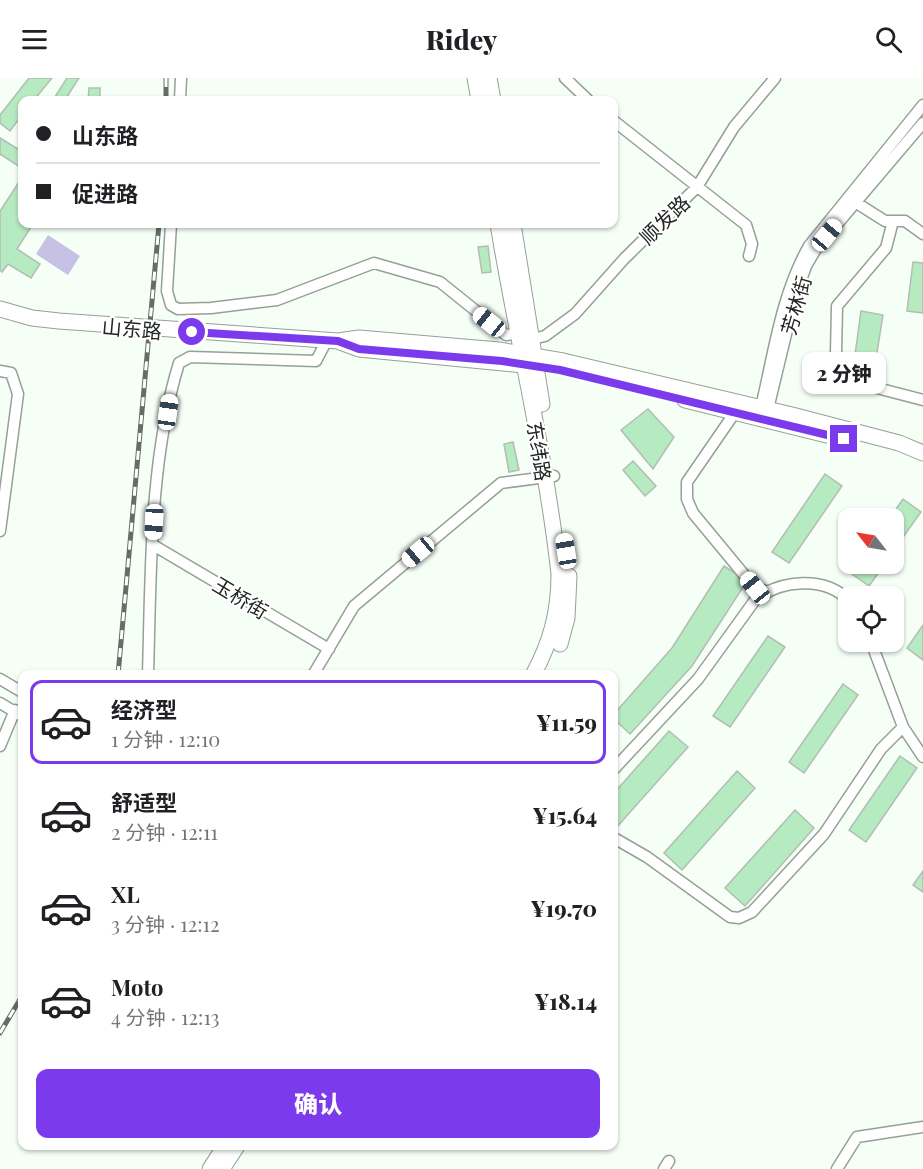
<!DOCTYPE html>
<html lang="zh">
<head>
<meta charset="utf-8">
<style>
	:root { --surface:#fff; --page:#f2f2f2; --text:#202124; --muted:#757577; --line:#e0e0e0; --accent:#7c3aed }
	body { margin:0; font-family:"Playfair Display","Noto Sans SC",serif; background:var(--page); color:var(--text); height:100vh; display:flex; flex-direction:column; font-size:22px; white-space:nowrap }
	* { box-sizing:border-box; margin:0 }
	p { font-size:20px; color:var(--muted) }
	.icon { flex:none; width:33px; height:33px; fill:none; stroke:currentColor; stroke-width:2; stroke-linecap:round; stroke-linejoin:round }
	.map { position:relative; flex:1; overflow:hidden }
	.sheet { position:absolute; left:18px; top:592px; width:600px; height:480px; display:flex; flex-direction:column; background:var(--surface); border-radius:12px; box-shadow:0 2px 4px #0004 }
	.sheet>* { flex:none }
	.banner { position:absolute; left:18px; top:18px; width:600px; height:132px; border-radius:12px; box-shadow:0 2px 4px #0004; display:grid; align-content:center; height:132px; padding:0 18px; background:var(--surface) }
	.needle { width:39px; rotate:301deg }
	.controls { position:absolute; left:838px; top:430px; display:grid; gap:12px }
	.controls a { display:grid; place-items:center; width:66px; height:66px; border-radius:12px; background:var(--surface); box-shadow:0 2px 4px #0004; font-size:30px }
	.end { position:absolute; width:27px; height:27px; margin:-14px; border:8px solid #7c3aed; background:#fff; box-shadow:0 0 0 3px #fff }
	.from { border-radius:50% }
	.bubble { position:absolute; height:42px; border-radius:12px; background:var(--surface); box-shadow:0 2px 4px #0004; font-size:20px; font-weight:800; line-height:42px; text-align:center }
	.car { position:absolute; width:18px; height:36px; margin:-18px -9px; border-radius:8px; box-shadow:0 0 4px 2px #0007; background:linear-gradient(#fff 24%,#345 0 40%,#fff 0 76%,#345 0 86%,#fff 0) }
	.banner b { display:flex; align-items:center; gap:21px; height:57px; font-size:22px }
	.banner b+b { border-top:2px solid var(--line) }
	.banner i { width:15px; height:15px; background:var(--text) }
	ul { padding:10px 0 0; list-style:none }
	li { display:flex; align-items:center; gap:18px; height:84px; margin:0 12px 9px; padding:0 6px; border:3px solid transparent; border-radius:12px }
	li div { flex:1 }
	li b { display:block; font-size:22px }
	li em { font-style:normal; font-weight:800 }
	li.on { border-color:var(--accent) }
	li>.icon { width:54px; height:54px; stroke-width:1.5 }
	.cta { display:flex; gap:12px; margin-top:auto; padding:12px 18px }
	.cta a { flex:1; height:69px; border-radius:12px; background:var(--accent); color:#fff; font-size:24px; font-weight:800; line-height:69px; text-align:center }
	header { display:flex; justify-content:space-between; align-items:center; height:78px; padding:0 18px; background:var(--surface); font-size:27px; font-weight:800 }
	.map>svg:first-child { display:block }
	.green { fill:#c7c2e5 }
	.building { fill:#b6eac0; stroke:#b2bdb3; stroke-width:1.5 }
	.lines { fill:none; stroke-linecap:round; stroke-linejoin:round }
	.street-casing { stroke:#95a097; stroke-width:13 }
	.secondary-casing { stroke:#95a097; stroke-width:17 }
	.street { stroke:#fff; stroke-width:10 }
	.secondary { stroke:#fff; stroke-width:15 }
	.rail-casing { stroke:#666d67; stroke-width:5 }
	.rail { stroke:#fff; stroke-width:3; stroke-dasharray:9; stroke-linecap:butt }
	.route { stroke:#7c3aed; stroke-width:8 }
	.labels { text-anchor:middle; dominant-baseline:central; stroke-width:4.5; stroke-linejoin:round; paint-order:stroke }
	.street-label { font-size:20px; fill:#232824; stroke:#fff }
</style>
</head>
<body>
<header><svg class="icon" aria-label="menu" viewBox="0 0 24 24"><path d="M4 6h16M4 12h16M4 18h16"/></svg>Ridey<svg class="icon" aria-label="search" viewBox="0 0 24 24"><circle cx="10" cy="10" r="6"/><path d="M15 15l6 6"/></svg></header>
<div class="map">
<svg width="923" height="1091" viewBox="0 0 923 1091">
	<rect width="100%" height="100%" fill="#f5fff6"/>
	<path class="green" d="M48,157L80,178L68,197L36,176Z"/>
	<path class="building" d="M29,0H52L34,22H22V37L10,53L0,45V37Z
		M67,0H79L65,22H53Z
		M89,10H100V22H88Z
		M0,60L21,73L22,71L20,89L0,76Z
		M19,104L22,107V146H33L17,171L40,186L31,200L8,186L2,194L0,192V133Z
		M488,168L491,194L482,195L478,169Z
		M913,184L923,185V235L907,233Z
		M861,233L883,237L875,287L854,284Z
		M648,331L674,359L653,391L621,352Z
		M513,364L519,392L509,394L504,366Z
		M633,383L656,408L645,418L623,392Z
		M825,396L842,408L789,485L772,474Z
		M903,421L921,434L894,472V441H889Z
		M859,486H885L869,508L852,496Z
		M724,488L747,503L692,588L630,656L614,641V636L672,570Z
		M923,547V582L907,570Z
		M768,558L785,569L730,649L713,638Z
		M843,606L858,617L804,695L789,684Z
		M669,653L688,669L616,750L614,747V715Z
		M900,678L917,690L866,764L849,752Z
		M737,693L755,710L682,792L664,775Z
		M795,732L814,750L745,828L725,810Z
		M923,793V814L913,807Z"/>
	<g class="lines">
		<defs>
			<path id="street" d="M565,0L588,22
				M180,22L181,0
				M614,43L746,147L752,166L749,178
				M855,124L885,143H905L923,156
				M893,143L886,170L837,228L836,275L846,302L923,322
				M171,146L167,213L171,227L178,231L211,230L277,222L374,185L440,204L506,257L517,256
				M532,261L545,258L575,236L624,181L697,109L734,49L775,0
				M0,293L11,295L18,316L0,453
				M738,330L687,404V421L693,435L755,510L766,513
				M762,335L761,329C774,275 781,217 809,168L923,27
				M767,335L795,219L806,188L816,171L923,45
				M153,467L329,571
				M871,564L903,649L923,679
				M148,597C151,495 149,383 179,285L190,279L316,283L327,262
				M313,597L354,528L501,405L554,398
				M0,601L22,614
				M0,625L22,638
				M0,668L15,632
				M614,691L698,601L755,522C780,502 825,497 849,523
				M614,760L647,779L730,839L739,840L752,834L824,756L881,671L903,649
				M664,1091L669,1083
				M837,1091L857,1059L923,1049"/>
			<path id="secondary" d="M475,0L479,22
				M489,0L493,22
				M498,146C517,262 546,378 559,496C559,534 551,564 533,597
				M513,146L542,326
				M0,231L32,240L59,243L338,263L359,260L499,272L563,283L792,337L899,365L923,375
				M340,264L359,271L524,287
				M685,322L843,361
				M560,566L567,540L569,498
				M210,1091L223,1071
				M222,1091L237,1068"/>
		</defs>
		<use href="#street" class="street-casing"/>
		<use href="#secondary" class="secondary-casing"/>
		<use href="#street" class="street"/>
		<use href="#secondary" class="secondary"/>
		<defs>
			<path id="rail" d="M166,0V22
				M118,597L159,146
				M0,955L22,918"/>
		</defs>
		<use href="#rail" class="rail-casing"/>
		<use href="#rail" class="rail"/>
	</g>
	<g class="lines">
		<path class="route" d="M192,254L338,263L359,271L502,283L560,292L844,361"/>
	</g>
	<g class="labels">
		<g class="street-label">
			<text transform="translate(664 141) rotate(-44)">顺发路</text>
			<text transform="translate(795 227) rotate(-74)">芳林街</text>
			<text transform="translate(132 250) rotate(5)">山东路</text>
			<text transform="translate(540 373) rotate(81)">东纬路</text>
			<text transform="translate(241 519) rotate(31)">玉桥街</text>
		</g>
	</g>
</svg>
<div class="controls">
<a><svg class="needle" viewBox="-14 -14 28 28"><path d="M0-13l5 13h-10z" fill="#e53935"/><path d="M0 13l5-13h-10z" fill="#757577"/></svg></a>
<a><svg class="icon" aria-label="locate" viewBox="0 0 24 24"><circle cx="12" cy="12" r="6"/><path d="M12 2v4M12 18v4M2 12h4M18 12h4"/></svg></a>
</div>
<i class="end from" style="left:192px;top:254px"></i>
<i class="end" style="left:844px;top:361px"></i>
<div class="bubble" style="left:802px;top:274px;width:84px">2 分钟</div>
<i class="car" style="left:827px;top:157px;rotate:40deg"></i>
<i class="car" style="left:489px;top:244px;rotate:309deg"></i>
<i class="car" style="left:168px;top:334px;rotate:8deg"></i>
<i class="car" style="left:154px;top:444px;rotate:183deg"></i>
<i class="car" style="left:566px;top:473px;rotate:351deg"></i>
<i class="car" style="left:418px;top:474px;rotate:230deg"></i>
<i class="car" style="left:755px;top:510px;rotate:321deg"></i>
<div class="banner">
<b><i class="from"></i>山东路</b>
<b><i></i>促进路</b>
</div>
<section class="sheet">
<ul>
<li class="on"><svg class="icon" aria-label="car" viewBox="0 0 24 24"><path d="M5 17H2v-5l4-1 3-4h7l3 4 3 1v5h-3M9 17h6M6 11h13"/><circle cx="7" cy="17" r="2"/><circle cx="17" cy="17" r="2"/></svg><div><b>经济型</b><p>1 分钟 · 12:10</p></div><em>¥11.59</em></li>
<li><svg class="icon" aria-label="car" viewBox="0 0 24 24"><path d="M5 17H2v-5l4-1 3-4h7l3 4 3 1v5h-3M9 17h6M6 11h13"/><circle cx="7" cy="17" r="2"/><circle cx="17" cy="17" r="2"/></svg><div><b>舒适型</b><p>2 分钟 · 12:11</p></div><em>¥15.64</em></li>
<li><svg class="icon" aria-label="car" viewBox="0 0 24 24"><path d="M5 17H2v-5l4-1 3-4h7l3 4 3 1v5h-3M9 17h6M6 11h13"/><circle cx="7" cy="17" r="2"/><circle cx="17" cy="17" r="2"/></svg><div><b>XL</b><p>3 分钟 · 12:12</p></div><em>¥19.70</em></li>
<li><svg class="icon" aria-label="car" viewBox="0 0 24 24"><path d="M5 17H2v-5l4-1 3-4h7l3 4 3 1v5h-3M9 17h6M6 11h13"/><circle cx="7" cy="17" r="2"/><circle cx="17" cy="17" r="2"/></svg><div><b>Moto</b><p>4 分钟 · 12:13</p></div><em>¥18.14</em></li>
</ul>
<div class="cta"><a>确认</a></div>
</section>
</div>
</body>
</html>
